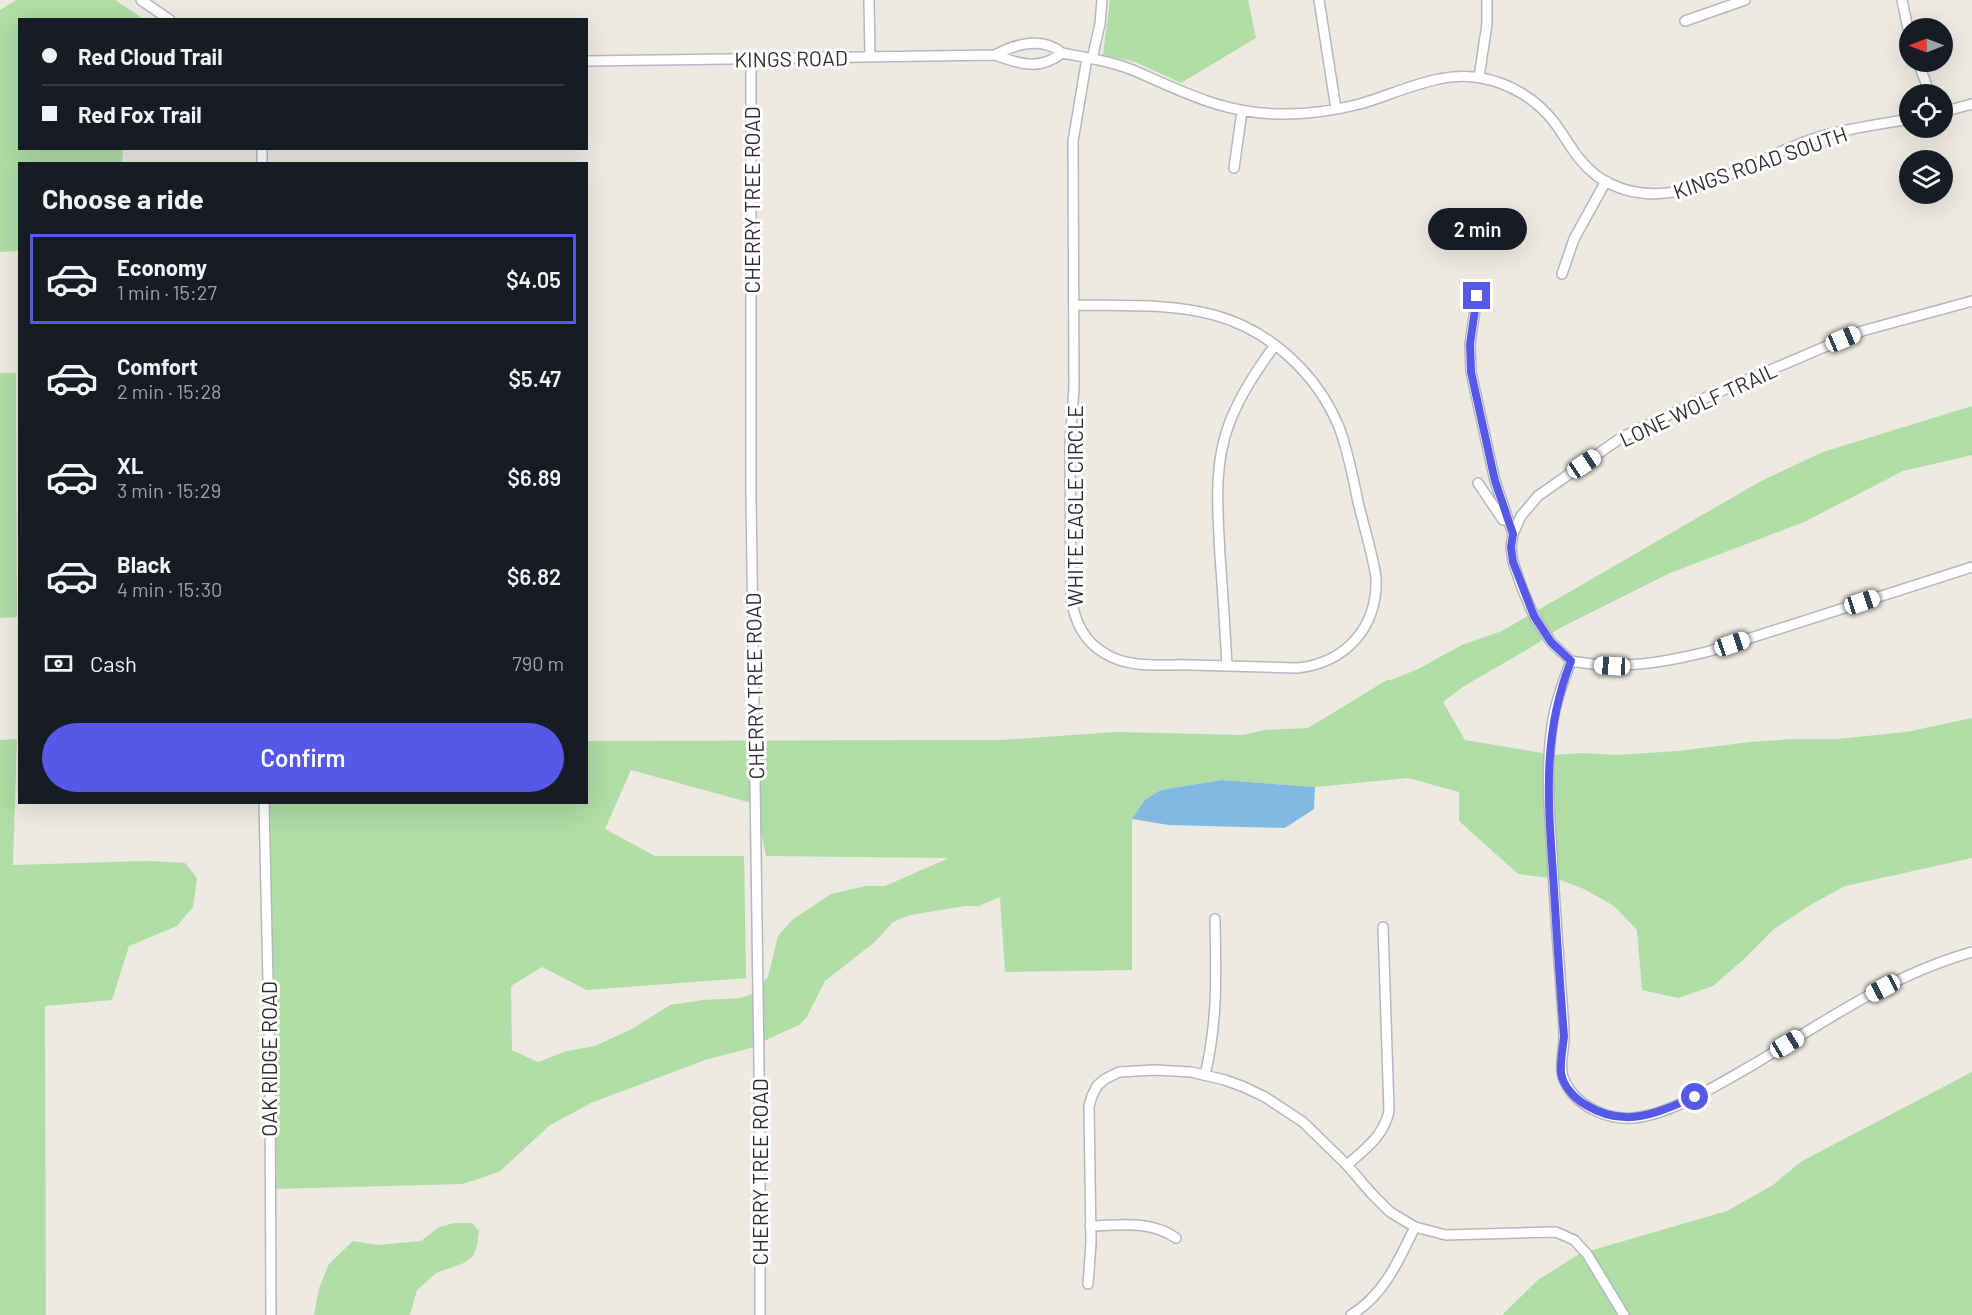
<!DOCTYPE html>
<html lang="en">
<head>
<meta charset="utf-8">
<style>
	:root { --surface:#171b24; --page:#20242c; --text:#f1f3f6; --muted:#9ea1a6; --line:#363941; --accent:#5659e7 }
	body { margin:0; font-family:Barlow,sans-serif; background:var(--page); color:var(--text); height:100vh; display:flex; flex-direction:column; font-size:22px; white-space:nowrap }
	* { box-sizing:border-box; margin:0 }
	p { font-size:20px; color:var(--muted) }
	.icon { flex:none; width:33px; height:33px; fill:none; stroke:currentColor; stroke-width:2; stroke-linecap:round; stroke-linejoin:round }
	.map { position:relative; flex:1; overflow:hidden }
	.side { position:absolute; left:18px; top:162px; width:570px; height:642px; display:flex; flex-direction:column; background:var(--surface); border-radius:0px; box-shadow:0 6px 24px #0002 }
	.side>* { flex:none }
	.top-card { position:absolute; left:18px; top:18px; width:570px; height:132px; border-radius:0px; box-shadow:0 6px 24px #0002; display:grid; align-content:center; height:132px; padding:0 24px; background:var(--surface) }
	.needle { width:39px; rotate:270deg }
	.fabs { position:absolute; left:1899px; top:18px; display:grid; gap:12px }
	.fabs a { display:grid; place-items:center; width:54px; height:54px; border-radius:50%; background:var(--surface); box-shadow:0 6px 24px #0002; font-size:30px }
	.end { position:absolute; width:27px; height:27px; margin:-14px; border:8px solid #5659e7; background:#fff; box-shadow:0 0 0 3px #fff }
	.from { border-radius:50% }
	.bubble { position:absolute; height:42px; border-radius:21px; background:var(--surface); box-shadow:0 6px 24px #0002; font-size:20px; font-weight:600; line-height:42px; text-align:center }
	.car { position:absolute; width:18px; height:36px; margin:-18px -9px; border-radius:8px; box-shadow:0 0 4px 2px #0007; background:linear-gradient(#fff 24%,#345 0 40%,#fff 0 76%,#345 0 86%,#fff 0) }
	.top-card b { display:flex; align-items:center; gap:21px; height:57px; font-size:22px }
	.top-card b+b { border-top:2px solid var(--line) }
	.top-card i { width:15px; height:15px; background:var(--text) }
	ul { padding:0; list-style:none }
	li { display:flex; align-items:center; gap:18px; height:90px; margin:0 12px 9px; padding:0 12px; border:3px solid transparent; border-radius:0px }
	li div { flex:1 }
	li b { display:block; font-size:22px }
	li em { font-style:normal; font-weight:600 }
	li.current { border-color:var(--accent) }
	li>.icon { width:54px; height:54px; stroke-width:1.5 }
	h2 { padding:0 24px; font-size:27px; line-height:72px }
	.pay { display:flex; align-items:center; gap:15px; height:66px; padding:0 24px; font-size:22px }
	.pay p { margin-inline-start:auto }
	.primary-button { display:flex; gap:12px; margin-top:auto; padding:12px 24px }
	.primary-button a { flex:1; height:69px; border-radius:36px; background:var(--accent); color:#fff; font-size:24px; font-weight:600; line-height:69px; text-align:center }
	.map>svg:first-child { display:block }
	.green { fill:#afdda5; fill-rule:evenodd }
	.water { fill:#82b9e3 }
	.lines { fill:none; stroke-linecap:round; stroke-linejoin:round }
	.street-casing { stroke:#b5b6c0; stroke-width:12 }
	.street { stroke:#fff; stroke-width:9 }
	.route { stroke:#5659e7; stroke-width:8 }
	.labels { text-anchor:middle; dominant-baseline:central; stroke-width:6; stroke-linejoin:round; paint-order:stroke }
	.street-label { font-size:21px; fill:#2e2e2e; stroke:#fff }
</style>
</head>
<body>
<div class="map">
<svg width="1972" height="1315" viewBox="0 0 1972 1315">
	<rect width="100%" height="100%" fill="#edeae2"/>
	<path class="green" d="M16,0H115L141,17L140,20H20V148L123,149L122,163L20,164L19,251L0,252V10Z
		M1110,0H1248L1256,38L1181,83L1135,62L1103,55Z
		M0,373H16L17,617L0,618Z
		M1972,406V455L1903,471L1804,522L1670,573L1560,628L1530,648L1464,686L1443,702L1465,740L1554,755L1583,753L1616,755L1678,751L1750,742L1794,739H1837L1906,732L1972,718V858L1845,886L1812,904L1774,929L1743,960L1713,986L1678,998L1642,990L1637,930L1614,906L1584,889L1558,879L1518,874L1459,821V792L1408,778L1315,787L1221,780L1161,790L1132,819V970L1005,972L1000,897L979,906H965L910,915L893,922L876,941L825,981L806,1018L799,1025L768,1039L754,1047L705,1060L591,1103L550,1125L499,1172L463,1184L270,1189L267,803L586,802L587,741L1001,740L1116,732L1243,735L1265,730L1308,728L1387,680H1391L1418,669L1462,645L1502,631L1761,481L1823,452ZM631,770L755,804L766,856L949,858L885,886H866L831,894L792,920L778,936L768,977L752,994L741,998L703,1000L670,1005L632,1029L595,1046L567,1051L538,1062L512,1050L511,986L542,967L587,990L746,978L744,856H655L605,829Z
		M17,739L13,865L146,861L185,863L197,878L193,907L177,926L129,946L112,1000L45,1006L46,1315H0V740Z
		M1972,1072V1315H1502L1538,1280L1579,1254L1727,1211L1773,1185L1802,1161Z
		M454,1223H472L479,1231L477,1246L473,1256L464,1263L436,1273L417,1290L410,1315H314L319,1288L329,1264L353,1241L377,1245L421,1241L439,1227Z"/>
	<path class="water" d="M1221,780L1315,787L1314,809L1285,828L1169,825L1132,819L1145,800L1161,790Z"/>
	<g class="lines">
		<defs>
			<path id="street" d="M141,0L170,20
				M869,0L870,57
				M1319,0L1336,109
				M1902,0L1910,38
				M1685,21L1745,0
				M995,55C1015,44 1043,36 1062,53
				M751,58V496L760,1137V1315
				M1092,59L1100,24L1102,0
				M586,61L995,55C1019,64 1040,71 1062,53C1089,58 1116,62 1142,74C1191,96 1231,115 1287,114C1312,114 1336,110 1360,104C1398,93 1441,70 1481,78C1510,83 1536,99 1554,122C1569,142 1576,160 1597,176C1666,224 1744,162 1810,140C1842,129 1876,125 1910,119
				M1918,62L1930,94
				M1479,77L1487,24V0
				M1942,112L1972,104
				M262,148V164
				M1234,168L1242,111
				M1562,274L1574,239L1606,181
				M1477,296L1470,344L1471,372L1495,481L1513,534L1511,547L1513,562L1522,588L1534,616L1551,642L1571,661
				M1074,305C1121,306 1169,303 1214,315C1270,330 1317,374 1339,427C1348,451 1353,477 1358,502C1364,527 1372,552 1376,577C1378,627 1346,663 1297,668C1261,667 1226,666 1191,665C1164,664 1130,669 1106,654C1084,642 1075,622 1071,598L1070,444L1074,388L1073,141L1087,58
				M1478,483L1503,520
				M1513,534L1521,516L1538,496L1622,437L1707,397L1862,331L1972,301
				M1571,661C1563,682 1555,703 1552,726C1546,767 1549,811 1552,852C1554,893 1557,934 1560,974C1561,995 1564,1017 1564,1037C1564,1052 1558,1068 1565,1082C1577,1106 1606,1120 1633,1118C1671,1115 1722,1082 1756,1063C1825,1021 1893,974 1972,952
				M1571,661C1621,670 1662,663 1710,651L1972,567
				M1227,666C1225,630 1223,593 1220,556C1218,511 1213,467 1229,424C1240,395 1257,370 1275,345
				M264,802L270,1072L271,1315
				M1205,1075C1218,1020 1216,975 1215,919
				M1347,1165C1365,1149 1384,1136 1389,1111L1383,927
				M1090,1226C1119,1225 1151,1220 1176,1238
				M1088,1284L1091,1243L1089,1106L1092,1096L1097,1086L1105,1079L1119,1072L1155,1070L1191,1072L1225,1080L1244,1087L1265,1097L1303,1122L1347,1165L1372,1194L1390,1212L1415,1227L1446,1235L1556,1232L1574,1240L1587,1254L1624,1315
				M1351,1315C1384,1295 1399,1260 1415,1227"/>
		</defs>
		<use href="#street" class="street-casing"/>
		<use href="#street" class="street"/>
	</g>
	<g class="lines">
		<path class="route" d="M1477,296L1470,344L1471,372L1495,481L1513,534L1511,547L1513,562L1534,616L1551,642L1571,661C1540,740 1549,808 1554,890C1557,939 1560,987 1564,1036C1563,1048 1560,1061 1561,1073C1563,1086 1575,1099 1586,1105C1625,1129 1656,1113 1695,1097"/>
	</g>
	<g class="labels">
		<g class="street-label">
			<text transform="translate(791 58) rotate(-1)">KINGS ROAD</text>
			<text transform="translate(1760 162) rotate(-19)">KINGS ROAD SOUTH</text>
			<text transform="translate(751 200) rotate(-90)">CHERRY TREE ROAD</text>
			<text transform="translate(1698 404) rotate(-25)">LONE WOLF TRAIL</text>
			<text transform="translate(1074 506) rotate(-90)">WHITE EAGLE CIRCLE</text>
			<text transform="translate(754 686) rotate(-91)">CHERRY TREE ROAD</text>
			<text transform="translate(268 1059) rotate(-90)">OAK RIDGE ROAD</text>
			<text transform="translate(759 1172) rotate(-90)">CHERRY TREE ROAD</text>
		</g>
	</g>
</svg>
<div class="fabs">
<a><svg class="needle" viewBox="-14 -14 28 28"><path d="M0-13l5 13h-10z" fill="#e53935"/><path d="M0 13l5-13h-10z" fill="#9ea1a6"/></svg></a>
<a><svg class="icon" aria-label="locate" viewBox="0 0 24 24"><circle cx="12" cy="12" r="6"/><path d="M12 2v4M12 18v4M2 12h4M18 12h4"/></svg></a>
<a><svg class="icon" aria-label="layers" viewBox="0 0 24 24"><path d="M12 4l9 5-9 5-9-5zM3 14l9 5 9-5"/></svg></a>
</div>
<i class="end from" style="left:1695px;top:1097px"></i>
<i class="end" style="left:1477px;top:296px"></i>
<div class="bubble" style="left:1428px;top:208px;width:99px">2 min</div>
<i class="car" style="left:1843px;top:339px;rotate:67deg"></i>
<i class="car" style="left:1584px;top:464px;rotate:56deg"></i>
<i class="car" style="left:1862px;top:602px;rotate:72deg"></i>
<i class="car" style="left:1732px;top:644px;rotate:71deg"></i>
<i class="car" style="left:1612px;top:666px;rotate:273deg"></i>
<i class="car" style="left:1883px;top:988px;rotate:242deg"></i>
<i class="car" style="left:1787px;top:1044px;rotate:59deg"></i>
<div class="top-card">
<b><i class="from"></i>Red Cloud Trail</b>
<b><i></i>Red Fox Trail</b>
</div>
<section class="side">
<h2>Choose a ride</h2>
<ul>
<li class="current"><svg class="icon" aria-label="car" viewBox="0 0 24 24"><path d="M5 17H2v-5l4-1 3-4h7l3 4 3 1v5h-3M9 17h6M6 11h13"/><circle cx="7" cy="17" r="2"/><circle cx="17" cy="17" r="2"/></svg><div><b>Economy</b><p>1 min · 15:27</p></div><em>$4.05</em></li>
<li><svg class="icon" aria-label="car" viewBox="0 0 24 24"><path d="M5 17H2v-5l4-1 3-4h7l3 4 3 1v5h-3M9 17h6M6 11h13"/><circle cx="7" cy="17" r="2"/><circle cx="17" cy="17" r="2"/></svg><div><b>Comfort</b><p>2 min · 15:28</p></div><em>$5.47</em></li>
<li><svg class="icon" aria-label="car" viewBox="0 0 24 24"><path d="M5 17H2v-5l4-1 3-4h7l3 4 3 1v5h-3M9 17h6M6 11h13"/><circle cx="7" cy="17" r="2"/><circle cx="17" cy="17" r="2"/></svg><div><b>XL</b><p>3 min · 15:29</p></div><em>$6.89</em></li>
<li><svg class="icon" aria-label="car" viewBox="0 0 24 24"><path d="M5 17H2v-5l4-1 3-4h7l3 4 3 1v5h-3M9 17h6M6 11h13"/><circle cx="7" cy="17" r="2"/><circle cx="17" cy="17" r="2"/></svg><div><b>Black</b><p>4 min · 15:30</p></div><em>$6.82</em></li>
</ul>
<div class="pay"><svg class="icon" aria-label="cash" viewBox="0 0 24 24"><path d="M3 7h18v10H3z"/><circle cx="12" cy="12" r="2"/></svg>Cash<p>790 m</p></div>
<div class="primary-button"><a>Confirm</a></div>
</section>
</div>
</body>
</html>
